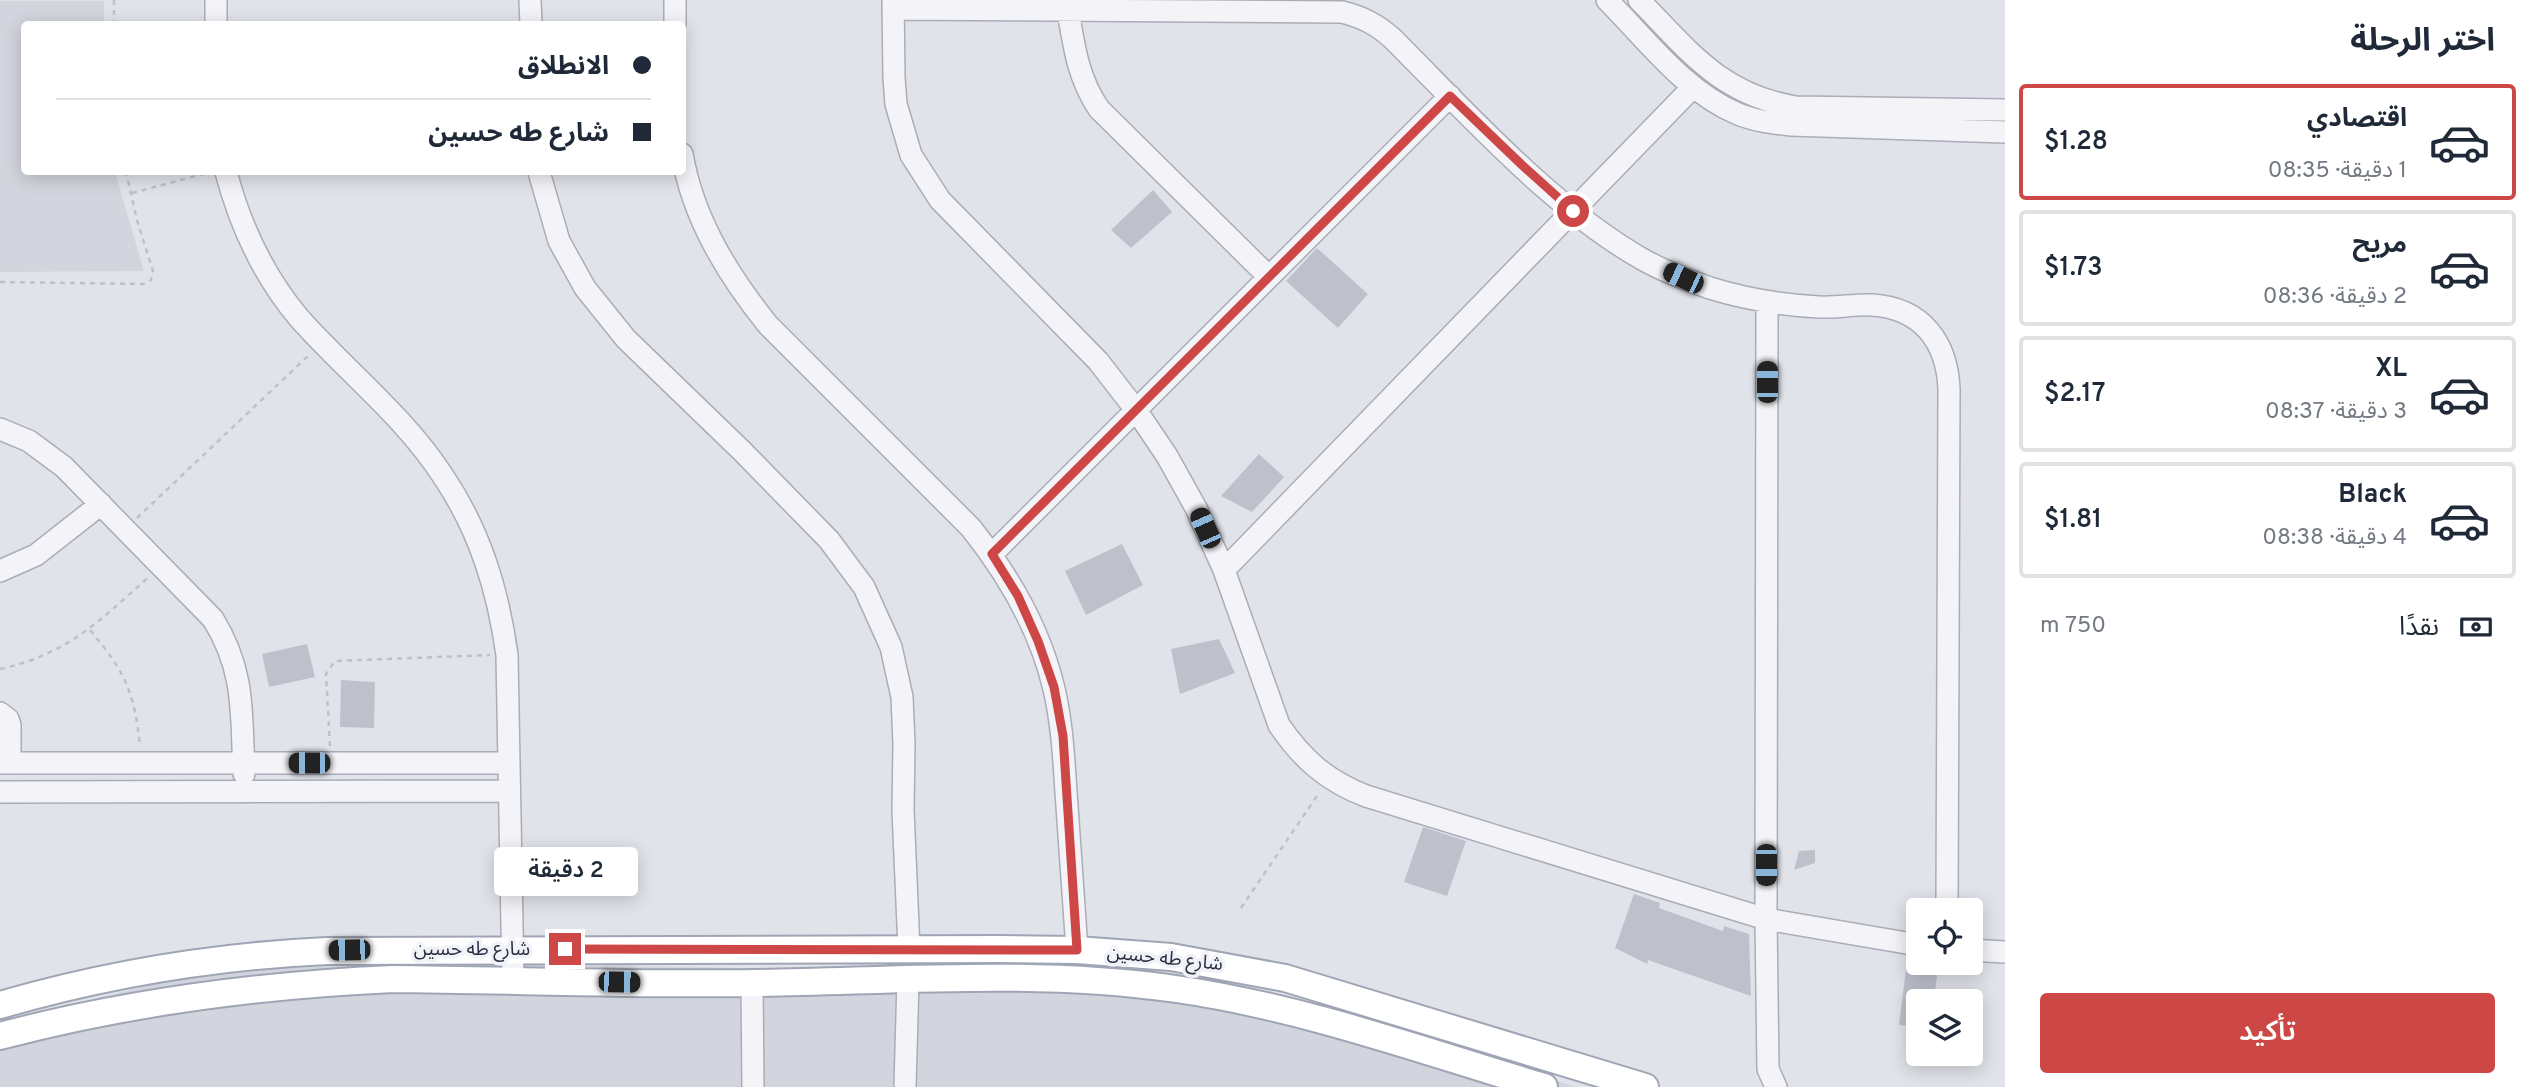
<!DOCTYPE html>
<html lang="ar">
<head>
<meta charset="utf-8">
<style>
	:root { --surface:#fff; --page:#f6f6f7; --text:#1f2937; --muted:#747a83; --line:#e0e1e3; --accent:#ce4747 }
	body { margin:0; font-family:Overpass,"Noto Sans Arabic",sans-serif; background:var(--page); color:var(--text); direction:rtl; height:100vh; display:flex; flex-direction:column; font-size:26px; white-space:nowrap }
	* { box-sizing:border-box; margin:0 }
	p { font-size:23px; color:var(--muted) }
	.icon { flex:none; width:38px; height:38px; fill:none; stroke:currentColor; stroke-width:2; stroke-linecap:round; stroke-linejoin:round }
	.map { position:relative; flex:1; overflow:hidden; direction:ltr }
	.details { display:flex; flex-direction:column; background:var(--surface); width:525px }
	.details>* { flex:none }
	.top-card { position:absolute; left:21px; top:21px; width:665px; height:154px; border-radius:7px; box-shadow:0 4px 18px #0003; direction:rtl; display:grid; align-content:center; height:154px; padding:0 35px; background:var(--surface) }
	.controls { position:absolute; left:1906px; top:898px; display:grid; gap:14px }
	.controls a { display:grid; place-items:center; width:77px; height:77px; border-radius:7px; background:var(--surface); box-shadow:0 4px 18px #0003; font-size:35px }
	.end { position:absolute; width:32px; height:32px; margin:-16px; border:9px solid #ce4747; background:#fff; box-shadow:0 0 0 4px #fff }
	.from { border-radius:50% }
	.bubble { position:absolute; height:49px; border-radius:7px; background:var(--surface); box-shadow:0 4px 18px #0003; font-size:23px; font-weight:600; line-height:49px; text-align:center; direction:rtl }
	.car { position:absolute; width:21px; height:42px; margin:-21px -10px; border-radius:9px; box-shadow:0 0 5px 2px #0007; background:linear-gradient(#222 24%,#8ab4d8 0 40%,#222 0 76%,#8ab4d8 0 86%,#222 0) }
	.top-card b { display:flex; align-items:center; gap:24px; height:66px; font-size:26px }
	.top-card b+b { border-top:2px solid var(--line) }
	.top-card i { width:18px; height:18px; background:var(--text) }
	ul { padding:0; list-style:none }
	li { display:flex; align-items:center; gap:21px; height:116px; margin:0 14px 10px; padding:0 21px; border:4px solid var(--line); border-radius:7px }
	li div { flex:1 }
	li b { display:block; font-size:26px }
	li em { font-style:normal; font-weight:600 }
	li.selected { border-color:var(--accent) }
	li>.icon { width:63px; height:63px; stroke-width:1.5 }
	h2 { padding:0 35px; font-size:32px; line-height:84px }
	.pay { display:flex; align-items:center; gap:18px; height:77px; padding:0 35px; font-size:26px }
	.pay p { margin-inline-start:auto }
	.primary-button { display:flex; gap:14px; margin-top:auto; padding:14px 35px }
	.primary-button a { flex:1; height:80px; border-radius:7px; background:var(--accent); color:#fff; font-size:28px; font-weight:600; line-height:80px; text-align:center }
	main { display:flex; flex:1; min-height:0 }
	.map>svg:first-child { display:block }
	.built { fill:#d3d5de }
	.building { fill:#bec1cc }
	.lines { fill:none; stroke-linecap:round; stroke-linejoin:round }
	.minor-casing { stroke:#aaadb7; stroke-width:24 }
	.major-casing { stroke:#a0a5b5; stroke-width:30 }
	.path { stroke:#bfc1c8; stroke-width:2.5; stroke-dasharray:5 5; stroke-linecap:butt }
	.minor { stroke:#f4f4f8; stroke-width:21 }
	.major { stroke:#fff; stroke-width:26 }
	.route { stroke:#ce4747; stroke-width:9 }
	.labels { text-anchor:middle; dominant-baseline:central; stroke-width:7; stroke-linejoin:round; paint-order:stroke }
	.street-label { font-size:19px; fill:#292e41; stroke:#f0f2f7 }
</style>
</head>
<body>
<main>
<section class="details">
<h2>اختر الرحلة</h2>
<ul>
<li class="selected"><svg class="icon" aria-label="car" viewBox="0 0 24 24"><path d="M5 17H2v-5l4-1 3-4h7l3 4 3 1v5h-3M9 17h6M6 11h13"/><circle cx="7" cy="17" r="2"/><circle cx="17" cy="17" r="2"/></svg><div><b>اقتصادي</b><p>1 دقيقة · 08:35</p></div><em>$1.28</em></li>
<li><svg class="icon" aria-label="car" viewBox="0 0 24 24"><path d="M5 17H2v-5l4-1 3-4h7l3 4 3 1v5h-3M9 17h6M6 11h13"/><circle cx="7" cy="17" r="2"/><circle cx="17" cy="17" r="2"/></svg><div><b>مريح</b><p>2 دقيقة · 08:36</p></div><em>$1.73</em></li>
<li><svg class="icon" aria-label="car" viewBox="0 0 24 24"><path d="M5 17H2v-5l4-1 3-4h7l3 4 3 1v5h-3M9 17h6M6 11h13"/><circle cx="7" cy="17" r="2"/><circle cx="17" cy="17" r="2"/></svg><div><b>XL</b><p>3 دقيقة · 08:37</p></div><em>$2.17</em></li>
<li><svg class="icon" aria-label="car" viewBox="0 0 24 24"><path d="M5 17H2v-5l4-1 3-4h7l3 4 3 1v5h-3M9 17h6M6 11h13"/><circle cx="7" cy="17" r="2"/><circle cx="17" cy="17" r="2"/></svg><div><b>Black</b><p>4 دقيقة · 08:38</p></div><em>$1.81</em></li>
</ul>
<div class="pay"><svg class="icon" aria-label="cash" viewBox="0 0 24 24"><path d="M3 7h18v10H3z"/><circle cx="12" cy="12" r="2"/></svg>نقدًا<p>750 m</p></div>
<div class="primary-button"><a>تأكيد</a></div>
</section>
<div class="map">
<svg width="2005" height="1087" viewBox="0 0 2005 1087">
	<rect width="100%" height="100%" fill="#e1e3ea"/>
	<path class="built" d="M0,1H104V24H24V172H115L144,271L0,272Z
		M301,962L750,968L911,974L1344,1019L1577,1087H0V1023L165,981Z"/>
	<path class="building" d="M1153,190L1172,212L1131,248L1111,230Z
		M1317,248L1368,294L1338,328L1286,281Z
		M1259,454L1284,477L1252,512L1221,496Z
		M1122,544L1143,585L1086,615L1065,571Z
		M1219,639L1235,673L1180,694L1171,649Z
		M307,644L315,677L269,687L262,654Z
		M341,680L375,682L374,728L340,727Z
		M1423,827L1466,841L1447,896L1404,882Z
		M1815,850V863L1794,870L1799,851Z
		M1634,894L1660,903L1659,908L1723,931L1724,926L1749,934L1751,996L1648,960L1647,964L1615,948Z
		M1907,961L1938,966L1934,1001H1918V1027L1899,1025Z"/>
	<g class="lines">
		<defs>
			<path id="minor" d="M216,0V24
				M530,0L531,24
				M893,0L894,78L896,104L911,155L940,200L1098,361L1136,410L1167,456L1196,508L1224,570L1279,725C1302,759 1327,781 1366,796L1766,919L1918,945
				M1607,0C1647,40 1685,92 1738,114C1755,121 1773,123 1791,125L2005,132
				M1639,0C1689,51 1721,95 1796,107L2005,110
				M893,9L1342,12C1362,17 1376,24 1392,38C1466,112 1551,207 1642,259C1663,271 1687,280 1710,288C1745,299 1782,305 1819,307C1837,308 1855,304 1872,305C1922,308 1947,342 1949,389L1947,910
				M1068,10C1074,47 1078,78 1099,109L1269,277
				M675,24V0
				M682,154C693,219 728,275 768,325L971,528C1009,576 1040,629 1054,689C1063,727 1064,766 1067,806C1070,854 1074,902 1077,950
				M226,172C240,225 263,275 299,318C346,371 404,416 443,476C480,531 498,590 507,655L513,980
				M539,172L559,241L585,288L626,339L742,451L829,540L864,587L891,647L902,697L904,744L903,810L909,949
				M1767,302L1766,919L1768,1069L1776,1087
				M0,429L29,441L64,467L213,619C246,672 241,715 244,774
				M992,554L1450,96
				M1224,570L1693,87
				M0,571L36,555L101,504
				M0,713L8,719L10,725V763
				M0,763H509
				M0,792L509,791
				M1970,950L2005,952
				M752,983L753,1087
				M905,1087L908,980"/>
			<path id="major" d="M0,1005C107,974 216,956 327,951L1000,949L1077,950L1171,957L1285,978L1645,1087
				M0,1036C129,1002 260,985 393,979C513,980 635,985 755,983C895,981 1037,969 1176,989C1302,1007 1423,1051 1544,1087"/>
		</defs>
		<use href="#minor" class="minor-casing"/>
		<use href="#major" class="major-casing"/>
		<path class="path" d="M114,0V24
			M132,193L207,173
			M0,282L144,284L151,280L153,271L137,220L126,172
			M137,518L310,354
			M90,630C125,672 134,690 140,746
			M0,669C68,654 99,621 149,577
			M330,746L326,674L335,661L490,655
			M1241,908L1319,793"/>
		<use href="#minor" class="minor"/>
		<use href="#major" class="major"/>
	</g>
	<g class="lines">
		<path class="route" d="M565,949L1077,950L1063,736L1054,687L1038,641L1018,596L992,554L1450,96L1522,165L1573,211"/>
	</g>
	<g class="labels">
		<g class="street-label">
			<text x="472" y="950">شارع طه حسين</text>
			<text transform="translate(1165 959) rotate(6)">شارع طه حسين</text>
		</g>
	</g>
</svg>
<div class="controls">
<a><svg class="icon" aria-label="locate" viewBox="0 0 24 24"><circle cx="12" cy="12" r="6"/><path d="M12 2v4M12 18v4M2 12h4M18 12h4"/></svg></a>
<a><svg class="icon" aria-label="layers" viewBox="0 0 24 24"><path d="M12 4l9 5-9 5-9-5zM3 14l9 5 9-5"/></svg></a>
</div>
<i class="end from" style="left:1573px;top:211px"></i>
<i class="end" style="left:565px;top:949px"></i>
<div class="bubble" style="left:494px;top:847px;width:144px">2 دقيقة</div>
<i class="car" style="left:1683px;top:278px;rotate:295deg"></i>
<i class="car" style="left:1767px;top:382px;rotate:0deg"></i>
<i class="car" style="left:1205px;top:528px;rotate:336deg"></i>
<i class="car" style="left:309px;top:763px;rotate:270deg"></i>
<i class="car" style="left:1766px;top:865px;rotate:180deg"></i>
<i class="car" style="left:349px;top:950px;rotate:269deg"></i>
<i class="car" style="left:619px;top:982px;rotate:91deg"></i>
<div class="top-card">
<b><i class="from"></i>الانطلاق</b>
<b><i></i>شارع طه حسين</b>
</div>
</div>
</main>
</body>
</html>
